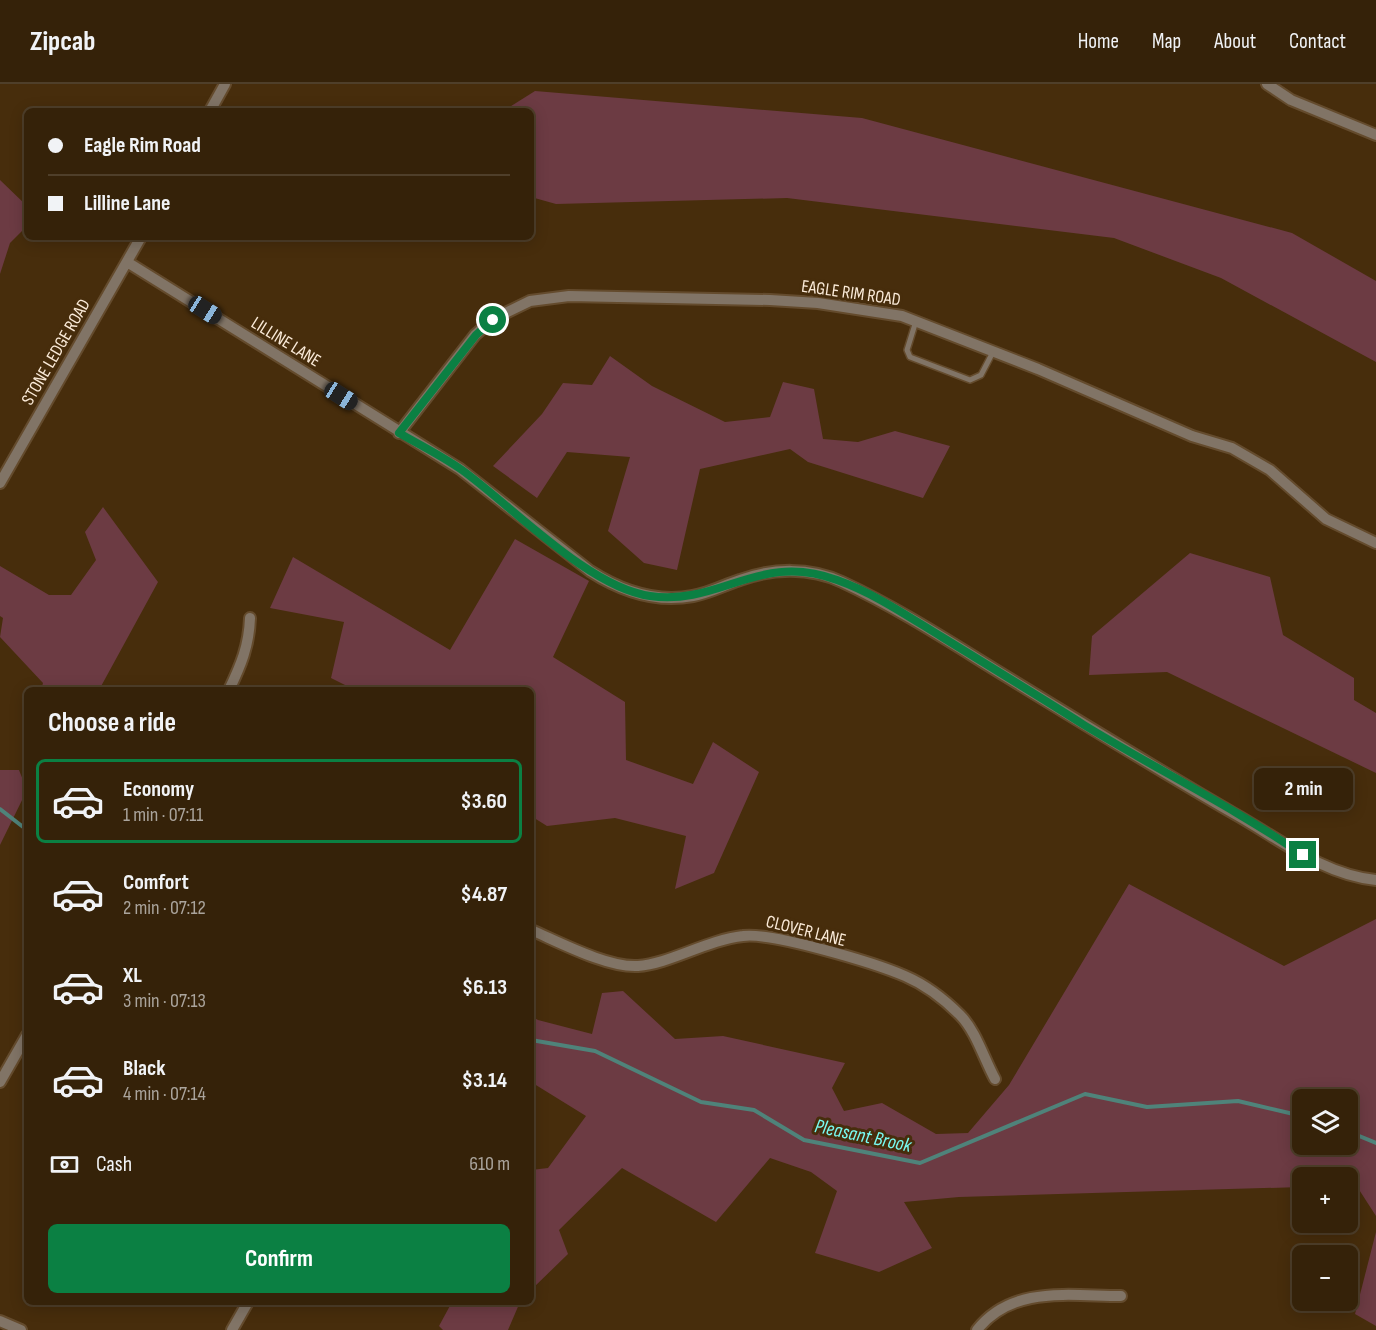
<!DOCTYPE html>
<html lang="en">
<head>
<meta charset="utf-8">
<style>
	:root { --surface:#352209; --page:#402f17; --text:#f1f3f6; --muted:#aaa49c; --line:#4f3f2a; --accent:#0b8043 }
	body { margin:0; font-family:"Sofia Sans Condensed",sans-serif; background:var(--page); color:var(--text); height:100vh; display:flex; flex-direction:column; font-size:22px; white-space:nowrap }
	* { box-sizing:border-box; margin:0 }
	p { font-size:20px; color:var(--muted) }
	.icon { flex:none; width:33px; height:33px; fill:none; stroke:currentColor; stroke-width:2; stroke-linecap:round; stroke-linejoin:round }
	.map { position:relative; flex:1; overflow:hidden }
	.details { position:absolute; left:24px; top:603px; width:510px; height:618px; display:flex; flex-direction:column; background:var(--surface); border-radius:9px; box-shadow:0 3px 15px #0003,0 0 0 2px var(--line) }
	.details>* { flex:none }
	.top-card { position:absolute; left:24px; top:24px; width:510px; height:132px; border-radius:9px; box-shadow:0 3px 15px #0003,0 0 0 2px var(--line); display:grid; align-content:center; height:132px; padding:0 24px; background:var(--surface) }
	.controls { position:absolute; left:1292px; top:1005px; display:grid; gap:12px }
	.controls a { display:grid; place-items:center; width:66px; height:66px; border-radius:9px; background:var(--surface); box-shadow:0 3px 15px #0003,0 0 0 2px var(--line); font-size:30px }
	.end { position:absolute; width:27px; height:27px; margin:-14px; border:8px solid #0b8043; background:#fff; box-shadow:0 0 0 3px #fff }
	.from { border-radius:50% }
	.bubble { position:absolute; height:42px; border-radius:9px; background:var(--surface); box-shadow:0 3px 15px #0003,0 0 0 2px var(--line); font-size:20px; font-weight:700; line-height:42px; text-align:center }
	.car { position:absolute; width:18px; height:36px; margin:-18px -9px; border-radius:8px; box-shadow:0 0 4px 2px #0007; background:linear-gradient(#222 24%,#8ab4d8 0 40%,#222 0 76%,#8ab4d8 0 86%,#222 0) }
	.top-card b { display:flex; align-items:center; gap:21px; height:57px; font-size:22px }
	.top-card b+b { border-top:2px solid var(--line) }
	.top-card i { width:15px; height:15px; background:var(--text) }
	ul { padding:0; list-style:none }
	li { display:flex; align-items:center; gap:18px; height:84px; margin:0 12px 9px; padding:0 12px; border:3px solid transparent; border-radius:9px }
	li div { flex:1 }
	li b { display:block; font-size:22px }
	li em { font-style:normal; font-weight:700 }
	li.on { border-color:var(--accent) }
	li>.icon { width:54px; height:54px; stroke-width:1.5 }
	h2 { padding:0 24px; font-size:27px; line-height:72px }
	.pay { display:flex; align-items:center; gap:15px; height:66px; padding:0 24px; font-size:22px }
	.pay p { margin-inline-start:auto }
	.primary-button { display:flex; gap:12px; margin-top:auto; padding:12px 24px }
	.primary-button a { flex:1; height:69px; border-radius:9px; background:var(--accent); color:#fff; font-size:24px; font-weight:700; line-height:69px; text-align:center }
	header { display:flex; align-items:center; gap:36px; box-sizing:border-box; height:84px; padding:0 30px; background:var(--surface); border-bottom:2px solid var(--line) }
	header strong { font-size:28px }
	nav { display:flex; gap:33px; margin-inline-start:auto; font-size:21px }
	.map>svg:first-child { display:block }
	.green { fill:#6c3b43; fill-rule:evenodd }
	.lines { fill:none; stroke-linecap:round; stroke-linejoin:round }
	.stream { stroke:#4f837a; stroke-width:4 }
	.lane-casing { stroke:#644b2d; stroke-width:8 }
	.street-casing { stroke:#644b2d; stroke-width:14 }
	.lane { stroke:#817466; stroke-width:5 }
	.street { stroke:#817466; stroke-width:10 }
	.route { stroke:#0b8043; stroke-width:8 }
	.labels { text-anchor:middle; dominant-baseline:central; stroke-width:6; stroke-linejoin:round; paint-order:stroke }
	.street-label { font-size:18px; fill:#fbebd9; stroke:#472d0c }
	.water-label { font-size:20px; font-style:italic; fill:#79fbf2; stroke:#472d0c }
</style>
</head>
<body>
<header>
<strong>Zipcab</strong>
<nav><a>Home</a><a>Map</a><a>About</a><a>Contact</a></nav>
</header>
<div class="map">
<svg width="1376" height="1246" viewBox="0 0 1376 1246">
	<rect width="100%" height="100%" fill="#472d0c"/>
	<path class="green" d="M535,7L862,34L1292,149L1376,197V278L1221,194L1114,154L787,114L556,120L531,113V27H503Z
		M0,96L27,122V142L10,159L0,190Z
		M610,272L652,302L725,338L770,333L783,298L814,305L823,355L858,358L895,347L950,362L923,414L808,378L790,365L700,385L677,486L644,479L608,447L630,373L567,368L537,414L493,382L542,330L563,299L592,301Z
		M103,423L158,498L99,606H41L43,599L0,553L3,534L0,532V482L49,511H71L96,476L85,448Z
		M515,455L589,497L553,573L625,618L626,676L693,700L713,658L759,688L714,789L675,805L686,752L615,734L547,742L531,732V606H355L331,594L344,538L270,524L293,473L450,566Z
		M1190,469L1270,493L1283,551L1354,594V616L1376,629V689L1167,588L1089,591L1092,552Z
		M0,686H19L27,706L0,761Z
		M1129,800L1284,882L1376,835V1132L1356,1101H1347V1094H1302V1103L959,1113L904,1118L932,1164L879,1188L815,1169L837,1107L811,1088L770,1074L716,1138L622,1084L559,1146L568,1170L531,1206V1086L548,1084L586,1032L531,998V932L538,936L592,950L602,909L623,907L675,955L723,952L845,979L832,1004L844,1027L882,1019L936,1050L968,1049L1009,1001ZM1302,1016H1347V1060H1302Z
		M1376,1148V1242L1355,1230Z
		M452,1218H520L508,1246H443L439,1242Z"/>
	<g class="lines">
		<path class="stream" d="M0,725L27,746
			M531,956L595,967L701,1018L754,1026L804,1056L920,1079L1085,1010L1147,1023L1238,1017L1302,1032
			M1347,1047L1376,1059"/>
		<defs>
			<path id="lane" d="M916,237L907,266L910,273L970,296L981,291L993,268"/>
			<path id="street" d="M1267,0L1291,16L1376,51
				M210,27L225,0
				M127,178L460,385L590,487C621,507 656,519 693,512C710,509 724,501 740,496C772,484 810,483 842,498C900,525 953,560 1007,593C1082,639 1157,685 1233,729C1278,754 1323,791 1376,796
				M399,349L475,251L493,235L530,217L569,212L770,216L818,219L902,232L1038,285L1192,352L1232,364L1270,386L1326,435L1376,459
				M0,399L141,153
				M229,606C241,581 249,562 250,534
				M531,846C559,858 608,884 638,882C669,880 707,856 743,852C772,848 875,879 905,892C926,901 944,915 960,931C976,947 984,975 995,995
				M0,998L27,951
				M0,1237L21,1246
				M232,1246L248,1218
				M977,1246C1012,1201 1070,1212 1121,1212"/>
		</defs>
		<use href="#lane" class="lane-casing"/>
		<use href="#street" class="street-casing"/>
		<use href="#lane" class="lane"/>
		<use href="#street" class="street"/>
	</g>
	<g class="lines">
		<path class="route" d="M493,236L476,251L399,349C420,361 442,372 462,386C513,423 588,503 650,512C721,522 759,467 837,496C874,509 909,533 942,553C989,582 1037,611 1084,641C1156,685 1233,723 1303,771"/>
	</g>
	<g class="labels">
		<g class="street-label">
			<text transform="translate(851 209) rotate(8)">EAGLE RIM ROAD</text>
			<text transform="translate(286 258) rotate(32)">LILLINE LANE</text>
			<text transform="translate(56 268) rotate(-60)">STONE LEDGE ROAD</text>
			<text transform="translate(806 847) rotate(14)">CLOVER LANE</text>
		</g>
		<g class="water-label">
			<text transform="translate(863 1052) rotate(12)">Pleasant Brook</text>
		</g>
	</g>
</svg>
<div class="controls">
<a><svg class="icon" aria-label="layers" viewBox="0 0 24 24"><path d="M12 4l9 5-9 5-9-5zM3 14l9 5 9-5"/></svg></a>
<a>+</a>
<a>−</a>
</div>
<i class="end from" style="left:493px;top:236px"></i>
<i class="end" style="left:1303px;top:771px"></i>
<div class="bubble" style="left:1254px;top:684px;width:99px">2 min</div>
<i class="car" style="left:205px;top:226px;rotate:122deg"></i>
<i class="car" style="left:341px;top:312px;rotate:122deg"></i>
<div class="top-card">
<b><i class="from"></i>Eagle Rim Road</b>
<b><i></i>Lilline Lane</b>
</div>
<section class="details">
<h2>Choose a ride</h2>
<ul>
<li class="on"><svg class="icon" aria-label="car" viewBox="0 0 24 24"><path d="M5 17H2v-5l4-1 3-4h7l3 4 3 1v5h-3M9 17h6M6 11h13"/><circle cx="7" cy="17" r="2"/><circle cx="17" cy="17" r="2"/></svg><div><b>Economy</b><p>1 min · 07:11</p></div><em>$3.60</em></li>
<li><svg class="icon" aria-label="car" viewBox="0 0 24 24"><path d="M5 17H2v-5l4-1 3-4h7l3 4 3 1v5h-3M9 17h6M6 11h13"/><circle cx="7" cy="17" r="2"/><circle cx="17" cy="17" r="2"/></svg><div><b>Comfort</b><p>2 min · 07:12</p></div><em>$4.87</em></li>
<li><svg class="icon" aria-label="car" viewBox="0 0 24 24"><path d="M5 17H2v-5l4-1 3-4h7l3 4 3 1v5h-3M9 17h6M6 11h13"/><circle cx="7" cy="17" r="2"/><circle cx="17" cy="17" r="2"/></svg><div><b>XL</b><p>3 min · 07:13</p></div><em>$6.13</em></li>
<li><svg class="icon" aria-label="car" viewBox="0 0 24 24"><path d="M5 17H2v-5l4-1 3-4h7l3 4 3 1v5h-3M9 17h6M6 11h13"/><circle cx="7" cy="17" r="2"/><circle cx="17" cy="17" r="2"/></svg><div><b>Black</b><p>4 min · 07:14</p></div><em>$3.14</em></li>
</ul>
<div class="pay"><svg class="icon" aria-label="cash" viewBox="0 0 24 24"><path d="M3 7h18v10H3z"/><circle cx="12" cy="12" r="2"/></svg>Cash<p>610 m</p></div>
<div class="primary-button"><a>Confirm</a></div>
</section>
</div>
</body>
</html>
